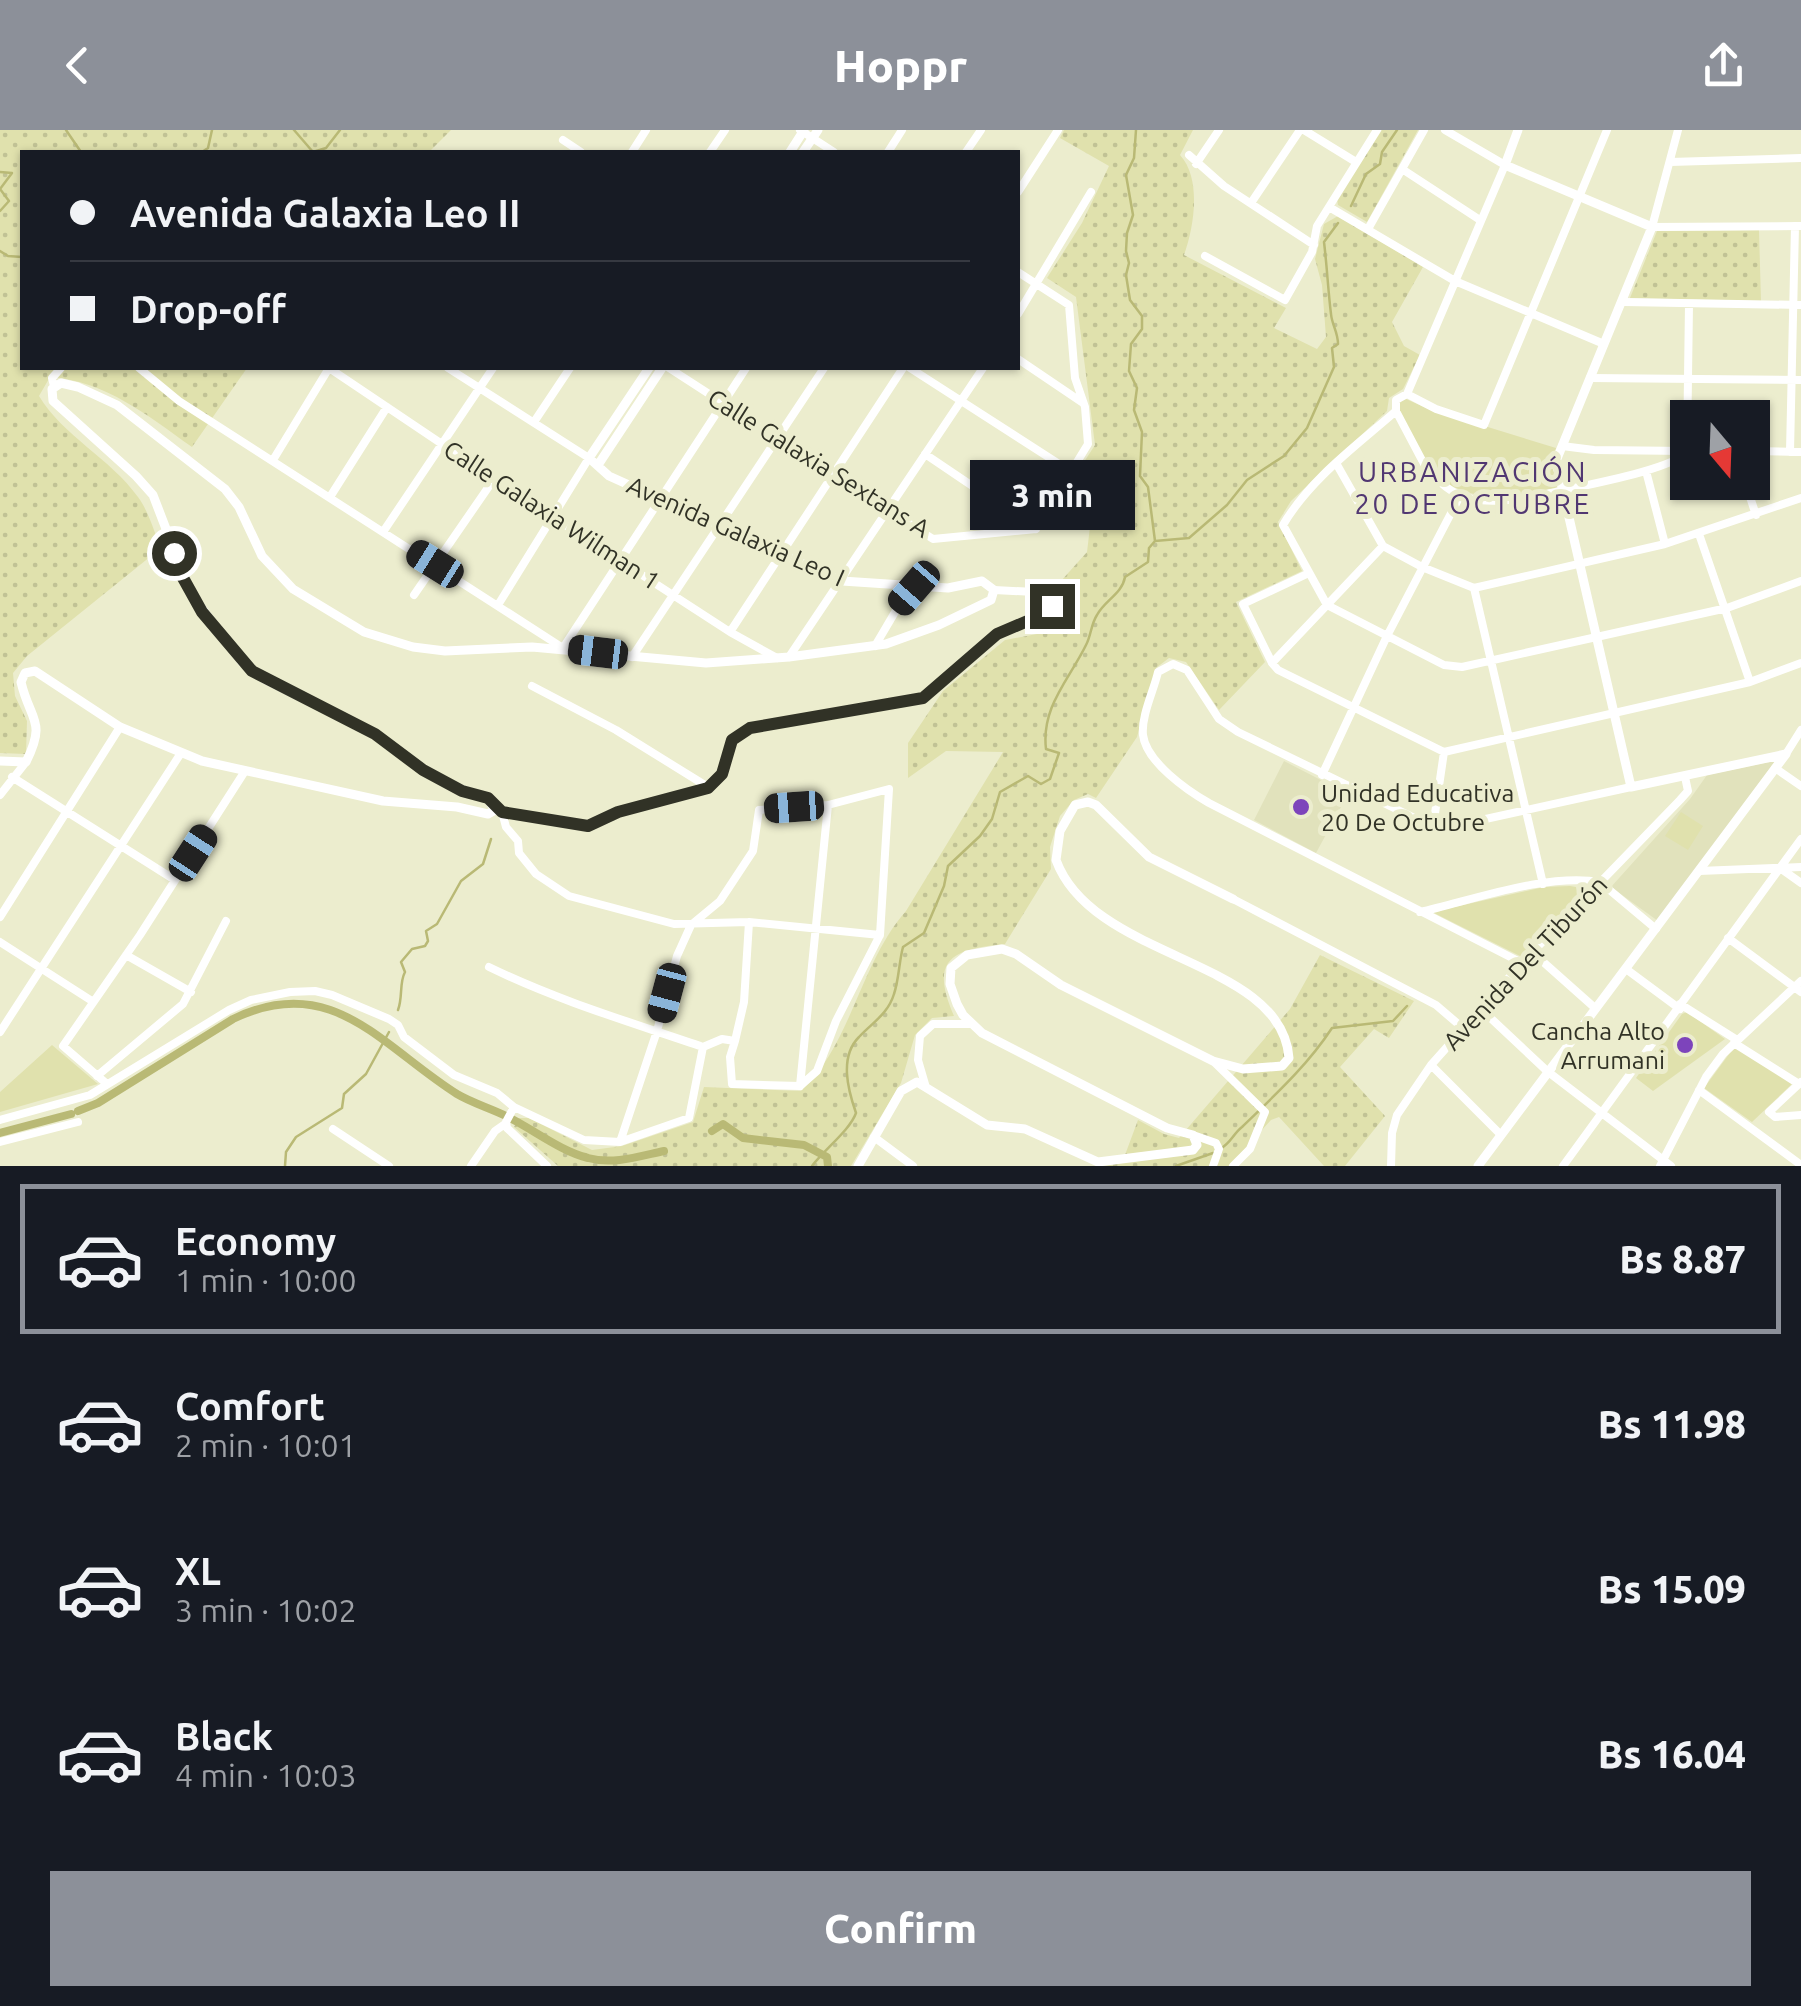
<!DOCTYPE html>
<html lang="en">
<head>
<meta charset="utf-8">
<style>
	:root { --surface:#171b24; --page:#20242c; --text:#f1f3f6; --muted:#9ea1a6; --line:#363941; --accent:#8c9099 }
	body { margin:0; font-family:Ubuntu,sans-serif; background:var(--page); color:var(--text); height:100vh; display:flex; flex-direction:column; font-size:38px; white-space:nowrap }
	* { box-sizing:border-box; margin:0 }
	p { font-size:32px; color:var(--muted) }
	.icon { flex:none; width:55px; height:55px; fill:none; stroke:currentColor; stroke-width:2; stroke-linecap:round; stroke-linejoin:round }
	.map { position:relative; height:1036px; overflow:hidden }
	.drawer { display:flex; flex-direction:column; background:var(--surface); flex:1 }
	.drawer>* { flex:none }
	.banner { position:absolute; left:20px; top:20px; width:1000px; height:220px; border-radius:0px; box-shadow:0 2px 8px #0004; display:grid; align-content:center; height:220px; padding:0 50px; background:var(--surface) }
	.needle { width:65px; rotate:161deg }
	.fabs { position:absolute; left:1670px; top:270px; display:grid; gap:20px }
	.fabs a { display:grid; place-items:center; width:100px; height:100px; border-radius:0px; background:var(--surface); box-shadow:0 2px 8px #0004; font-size:50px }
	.end { position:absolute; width:45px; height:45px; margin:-22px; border:12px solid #313226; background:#fff; box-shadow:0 0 0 5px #fff }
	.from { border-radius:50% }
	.bubble { position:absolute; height:70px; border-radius:0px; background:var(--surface); box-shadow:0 2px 8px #0004; font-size:32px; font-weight:800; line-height:70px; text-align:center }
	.car { position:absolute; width:30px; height:60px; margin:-30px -15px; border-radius:12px; box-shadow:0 0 8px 2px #0007; background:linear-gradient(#222 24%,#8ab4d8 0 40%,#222 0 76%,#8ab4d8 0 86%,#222 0) }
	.banner b { display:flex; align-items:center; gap:35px; height:95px; font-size:38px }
	.banner b+b { border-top:2px solid var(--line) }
	.banner i { width:25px; height:25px; background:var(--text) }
	ul { padding:18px 0 0; list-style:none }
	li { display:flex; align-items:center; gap:30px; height:150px; margin:0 20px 15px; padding:0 30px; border:5px solid transparent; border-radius:0px }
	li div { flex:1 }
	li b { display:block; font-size:38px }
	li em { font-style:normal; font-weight:800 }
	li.on { border-color:var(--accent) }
	li>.icon { width:90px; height:90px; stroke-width:1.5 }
	.button { display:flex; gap:20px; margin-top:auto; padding:20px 50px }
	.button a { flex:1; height:115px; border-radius:0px; background:var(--accent); color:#fff; font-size:40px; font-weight:800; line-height:115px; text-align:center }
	header { display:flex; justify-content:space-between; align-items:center; height:130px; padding:0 50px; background:var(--accent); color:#fff; font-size:45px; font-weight:800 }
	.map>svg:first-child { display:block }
	.built { fill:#e1e2bc }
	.grass { fill:url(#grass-dots) }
	.green { fill:#e0e1ad }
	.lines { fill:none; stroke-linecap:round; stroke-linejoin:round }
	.stream { stroke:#b9b975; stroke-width:2.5 }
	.canal { stroke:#b9b975; stroke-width:8 }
	.minor { stroke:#fff; stroke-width:8 }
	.tertiary { stroke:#fff; stroke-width:9 }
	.route { stroke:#313226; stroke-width:12 }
	.poi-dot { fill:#7d44bb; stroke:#ecedce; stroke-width:4 }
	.labels { text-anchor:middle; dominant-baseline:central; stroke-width:10; stroke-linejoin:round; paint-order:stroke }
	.street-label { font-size:25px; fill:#313226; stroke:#ecedce }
	.poi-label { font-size:25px; fill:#313226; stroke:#ecedce; text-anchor:start }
	.neighbourhood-label { font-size:28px; letter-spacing:2.5px; fill:#513772; stroke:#ecedce }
</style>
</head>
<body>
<header><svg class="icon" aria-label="back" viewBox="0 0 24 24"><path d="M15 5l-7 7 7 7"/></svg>Hoppr<svg class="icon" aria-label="share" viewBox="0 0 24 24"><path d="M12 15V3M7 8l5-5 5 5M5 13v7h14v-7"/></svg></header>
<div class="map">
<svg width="1801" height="1036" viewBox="0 0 1801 1036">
	<defs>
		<pattern id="grass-dots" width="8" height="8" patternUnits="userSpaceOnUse" patternTransform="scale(2.5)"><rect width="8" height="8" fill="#e0e1ad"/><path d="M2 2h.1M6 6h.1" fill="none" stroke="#c1c295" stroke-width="1.8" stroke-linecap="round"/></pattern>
	</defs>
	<rect width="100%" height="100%" fill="#ecedce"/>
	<path class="built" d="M1284,631L1348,664L1316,723L1254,690Z
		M1775,631L1658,791L1611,757L1690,669L1707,645Z"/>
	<path class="grass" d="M0,0H451L429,22H22V238H247L192,317C148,286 106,251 50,247L39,266C63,306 110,328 138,367C149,382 154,402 161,418L27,526L13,543L15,566L27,591L26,624L0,623Z
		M1064,0H1193L1180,25C1202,49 1194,97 1184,125L1286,178L1274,198L1317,219L1326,207L1322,155L1315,129L1324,94L1338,86L1423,137L1392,192L1404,216L1420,225L1403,259L1389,268L1387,281L1291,371L1278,392L1302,441L1236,472L1265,532L1219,580L1186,532L1169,528L1156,538L1137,607L1096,668L1088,664L1074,670L1060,686L1050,717L1051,739L1005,814C952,819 929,829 954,886L932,888L915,905L901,953L851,1036H558L514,997L519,988H529L592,1020L622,1016L693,992L704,957L801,961C852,913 860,833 906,781L1003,622L946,621L908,648V613L943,561L1005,510L1042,503L1058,494L1063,467L1052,461L1087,422L1092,380L1084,332L1095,315L1076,167L1047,148L1082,93L1109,36L1060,8Z
		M1382,0H1418L1367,92L1338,75L1337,69Z
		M1759,100L1761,171L1630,168L1657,101Z
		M1320,825L1414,871L1389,908L1374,899L1340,937L1385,986L1345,1036H1324L1279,987L1271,990L1229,1036H1102L1122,1033L1138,990L1164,1004L1179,1008L1290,879Z"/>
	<path class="green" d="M1404,268L1426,278L1556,318L1552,335L1558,357C1516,370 1464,375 1431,340C1416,325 1407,296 1397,276Z
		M1681,682L1703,696L1688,720L1665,706Z
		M1570,756L1576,757L1579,767L1525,824L1520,826L1432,782L1544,757Z
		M1687,882L1725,909L1653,961L1636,948L1682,884Z
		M52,915L98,954L0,982V962Z
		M1735,916L1792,954L1752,992L1704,958Z"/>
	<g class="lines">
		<path class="stream" d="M66,0L81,22
			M294,0L313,22L326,18L340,0
			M202,22L208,18L212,0
			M0,42L12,43L0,59L9,71L0,81
			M1351,76L1366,44L1380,34L1382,22L1397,0
			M0,121L8,126L22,127
			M1155,411L1189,408L1227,375L1247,350L1284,326L1307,298L1334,237L1332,218L1338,214C1338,202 1332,195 1331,184C1328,160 1327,136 1324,112L1338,93
			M398,880C403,867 399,853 405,842L401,832L412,819L425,816L428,811L426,801L437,794L461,751L483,734L491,709
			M1220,1019C1231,1013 1233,1004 1242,997C1275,965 1307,936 1332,898L1393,891L1407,876
			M285,1036L286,1022L296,1007L342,978L344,964L366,944L389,902
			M812,1036C825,1019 850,1000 856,983C848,960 839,927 859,907C872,893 888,884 894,864C899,849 899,832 903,817L924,803L944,756L948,736L980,706L992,689L1000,662L1028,646L1041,654L1050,649L1059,623L1046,619C1041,577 1069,550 1086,515C1091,506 1091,494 1097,485C1105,470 1122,464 1125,447L1148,432L1149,418L1155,411L1148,357L1140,346L1142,302L1134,280L1137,258L1129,241L1131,214L1142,199V186L1130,170L1126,145L1129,133L1126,121L1127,103L1133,85L1126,45L1134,28L1136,0
			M1176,1036L1213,1023"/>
		<path class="canal" d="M78,981L98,973L233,889C332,841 381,916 457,964C472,973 490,978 506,986C533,999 560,1021 588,1028C613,1035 640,1026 664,1021
			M712,1001L723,994L743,1008L804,1015L827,1027L828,1036
			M0,1003L71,984"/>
		<path class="minor" d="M800,0L834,22
			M1304,0L1356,32
			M1678,0L1652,97L1801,96
			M563,10L581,22
			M632,22L646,0
			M710,22L725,0
			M888,22L902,0
			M966,22L981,0
			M1189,25L1224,56L1314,115
			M1670,32L1801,28
			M1196,34L1219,0
			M1402,39L1480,90
			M1018,62L1058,0
			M1251,73L1300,0
			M1329,77L1455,151L1604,214
			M1368,99L1424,0
			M1205,126L1285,170L1312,122L1317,96L1377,0
			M1018,142L1069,175L1075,248L1085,277L1088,314L1036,399
			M1624,172L1801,175
			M1018,184L1091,62
			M1018,229L1083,273
			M139,238L179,271L563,518L746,238
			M329,238L494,349L730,502L777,528
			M448,238L589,328L498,475
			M669,238L933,409L1036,399
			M910,238L1070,341
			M1590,248L1801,250
			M54,256L52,248L61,238
			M1407,264L1505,35L1445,0
			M1396,281C1356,316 1310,349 1283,395L1327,475L1444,535L1462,537L1727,478L1801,451
			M534,292L570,238
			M1562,316L1594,320L1688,321
			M1752,321L1801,322
			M1790,322L1795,96
			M925,324L1036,399
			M273,330L329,238
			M1336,333L1383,416L1422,437L1474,458L1665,414L1801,368
			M1424,334L1396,281V270L1407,264L1436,279L1484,295L1607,0
			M1646,341L1665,414
			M1433,344C1456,373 1485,373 1519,369
			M1745,352L1756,385
			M330,367L387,277
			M1533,367C1562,359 1675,341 1687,321L1689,174
			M383,402L493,238
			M1699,404L1750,552
			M1309,443L1243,474L1272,533L1278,540L1444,622L1750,552L1801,533
			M1474,458L1543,754
			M414,465L494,349
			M730,502L903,238
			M875,516L898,477L914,458
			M632,527L824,238
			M789,527L983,238
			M1272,533L1383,416
			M532,556L616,600L708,657
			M1786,624L1801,600
			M1775,638L1801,656
			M1322,645L1387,506L1460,366
			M12,647L175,750
			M0,665L26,632
			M495,677L502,682L588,696L619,683L708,657L722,643L732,610L750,599L923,569L997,504L1044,484L1052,475L1048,466L1035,462L994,460
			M502,682L506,697L518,711L519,723L536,744L569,766L674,794L749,792L880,805
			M1433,697L1444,622
			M1780,738L1801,753
			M1699,741L1801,737
			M1233,769L1436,875L1464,899
			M1420,782C1473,770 1546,743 1600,752L1656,799
			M0,787L120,597
			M1728,808L1801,862
			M0,812L92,871
			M1532,822L1595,878
			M126,825L191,862
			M1522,833L1209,673C1188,661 1146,632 1143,605C1141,586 1154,560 1158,542L1173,534L1187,540L1219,589L1238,602L1433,697H1449L1631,657
			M489,837C559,871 630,892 703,917
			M1626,839L1680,879
			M1680,874L1737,910
			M1482,880L1547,941L1671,1036
			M0,902L181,623
			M735,911L744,872L749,792
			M1734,913L1799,954
			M1213,931L1265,982L1250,1019L1233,1036
			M1431,935L1500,1004
			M97,946L183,874L226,791
			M1801,952L1769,982L1775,987L1801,985
			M107,954L63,916L140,805L245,641
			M925,954L918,930L920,906L933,894H971
			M800,956L828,675
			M1699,960L1801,1035
			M514,977L506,992L507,998L547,1036
			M0,990L90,965L229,880L251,870L290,862L315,861L332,865L389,889L398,895L404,907L454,945L497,963L514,977L584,1010L620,1012L689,988L703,917L722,909L735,911L730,927L732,954L800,956L817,941L836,891L880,805L889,659L828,675L759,680L753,721L720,771L691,795L677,826L657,901L620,1012
			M333,999L389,1036
			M1193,1005L1216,1013L1219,1019L1213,1036
			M874,1007L913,1036
			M0,1012L78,992
			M471,1036L495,1001L505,994
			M1391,1036L1392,1003L1397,985L1431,935L1522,833L1680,670L1688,661L1685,647
			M1563,1036L1801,709
			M1660,1036L1706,947L1723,924L1801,851"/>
		<path class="tertiary" d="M1518,0L1505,35L1652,97L1556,331L1631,657L1786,624
			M790,22L804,0
			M803,22L818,0
			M598,335L662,238
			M0,631L26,632C47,590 30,591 21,552L25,543L35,541L120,597L202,631L383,671L457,677L488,684L495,680L488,669L450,655L423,640L375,604L264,549L242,532L191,464L153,365L136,346L53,271L52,259L61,253L78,257L117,275L225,359L239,377L262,426L293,459L364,502L413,517L445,521L532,517L706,533L789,527L886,514L939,495L991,470L994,460L982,451L948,458L842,451L609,346L589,328L649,238
			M858,1036L901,961L917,952L987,995L1025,999L1098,1032L1193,1020L1197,1015L1193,1005L1167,998L982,903L963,885L957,874L950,854L951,838L967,825L1002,819L1016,824L1061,855L1213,931L1243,939L1282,936L1289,928C1282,828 1093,831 1056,730L1060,701L1075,675L1088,672L1096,675L1149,727L1233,769
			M1478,1036L1786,624"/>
	</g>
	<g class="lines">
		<path class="route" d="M174,423L182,446L202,482L252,541L375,604L423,640L462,661L488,668L502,682L588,696L618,682L708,658L722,644L732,610L750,598L923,568L997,504L1044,484L1052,476"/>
	</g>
	<g class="poi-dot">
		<circle cx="1301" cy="677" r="10"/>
		<circle cx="1685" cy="915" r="10"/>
	</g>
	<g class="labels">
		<g class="street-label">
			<text transform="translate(819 333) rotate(32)">Calle Galaxia Sextans A</text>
			<text transform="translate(552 385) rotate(33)">Calle Galaxia Wilman 1</text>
			<text transform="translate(736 401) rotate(24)">Avenida Galaxia Leo I</text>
			<text transform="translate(1525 833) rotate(-47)">Avenida Del Tiburón</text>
		</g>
		<g class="poi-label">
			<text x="1321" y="663">Unidad Educativa<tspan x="1321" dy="29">20 De Octubre</tspan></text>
			<text x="1665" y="901" text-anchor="end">Cancha Alto<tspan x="1665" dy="29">Arrumani</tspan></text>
		</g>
		<g class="neighbourhood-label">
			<text x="1473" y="341">URBANIZACIÓN<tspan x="1473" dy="32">20 DE OCTUBRE</tspan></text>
		</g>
	</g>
</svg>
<div class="fabs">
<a><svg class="needle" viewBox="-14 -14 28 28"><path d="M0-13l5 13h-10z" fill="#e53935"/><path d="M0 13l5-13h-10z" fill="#9ea1a6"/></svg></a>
</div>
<i class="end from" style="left:174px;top:423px"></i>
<i class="end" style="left:1052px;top:476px"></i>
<div class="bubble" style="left:970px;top:330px;width:165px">3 min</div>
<i class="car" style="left:435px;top:434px;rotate:302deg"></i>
<i class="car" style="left:914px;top:458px;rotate:221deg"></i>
<i class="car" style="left:598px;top:522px;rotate:277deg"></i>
<i class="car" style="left:794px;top:677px;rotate:266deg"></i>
<i class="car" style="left:193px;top:723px;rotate:33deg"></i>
<i class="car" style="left:667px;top:863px;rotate:195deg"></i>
<div class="banner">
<b><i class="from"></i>Avenida Galaxia Leo II</b>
<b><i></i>Drop-off</b>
</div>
</div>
<section class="drawer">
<ul>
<li class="on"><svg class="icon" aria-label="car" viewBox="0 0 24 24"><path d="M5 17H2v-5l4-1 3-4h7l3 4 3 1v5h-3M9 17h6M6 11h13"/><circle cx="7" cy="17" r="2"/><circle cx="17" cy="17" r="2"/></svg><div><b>Economy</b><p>1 min · 10:00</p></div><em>Bs 8.87</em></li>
<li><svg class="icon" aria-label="car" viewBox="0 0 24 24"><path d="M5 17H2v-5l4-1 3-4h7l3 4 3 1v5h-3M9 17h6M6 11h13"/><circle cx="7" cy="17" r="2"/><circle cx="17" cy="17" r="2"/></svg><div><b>Comfort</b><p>2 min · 10:01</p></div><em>Bs 11.98</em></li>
<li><svg class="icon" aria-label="car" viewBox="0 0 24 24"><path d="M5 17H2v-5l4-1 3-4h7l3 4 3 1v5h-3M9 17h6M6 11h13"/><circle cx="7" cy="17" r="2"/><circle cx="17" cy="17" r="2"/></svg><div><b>XL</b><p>3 min · 10:02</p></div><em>Bs 15.09</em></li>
<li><svg class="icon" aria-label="car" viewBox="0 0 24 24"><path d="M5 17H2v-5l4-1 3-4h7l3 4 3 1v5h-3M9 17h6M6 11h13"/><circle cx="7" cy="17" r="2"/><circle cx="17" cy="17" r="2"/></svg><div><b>Black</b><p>4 min · 10:03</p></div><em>Bs 16.04</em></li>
</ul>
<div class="button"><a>Confirm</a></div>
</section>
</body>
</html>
